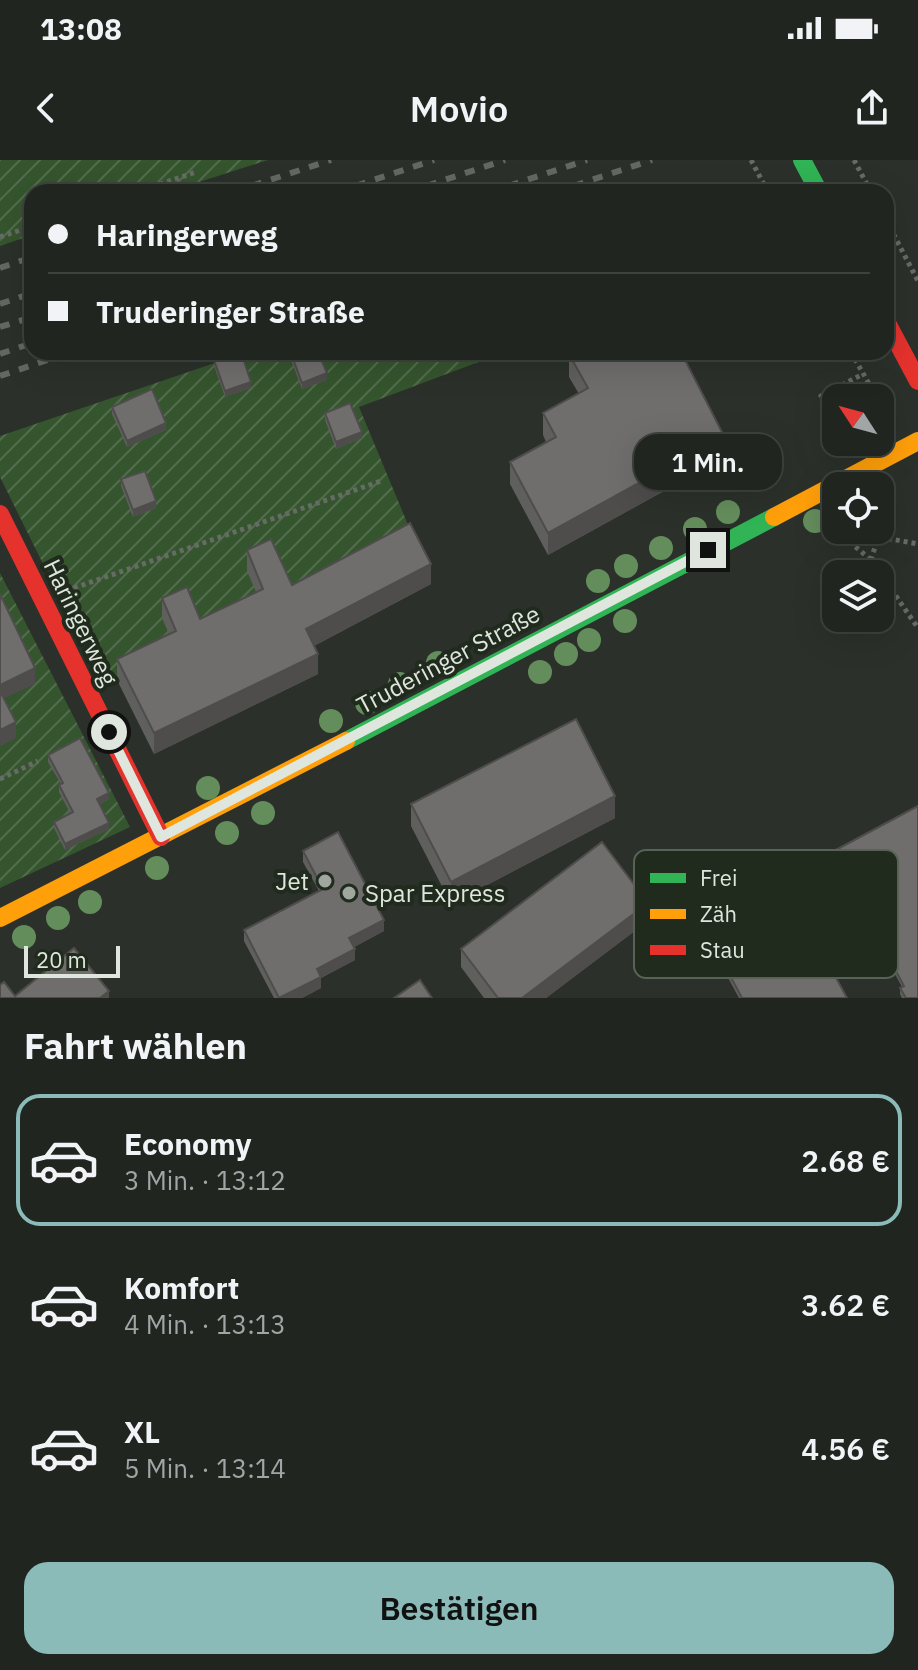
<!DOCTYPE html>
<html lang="de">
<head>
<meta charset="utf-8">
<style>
	:root { --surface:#202520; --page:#2d312d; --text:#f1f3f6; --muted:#a2a5a5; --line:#3d423e; --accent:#8bbbb9 }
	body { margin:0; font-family:"IBM Plex Sans",sans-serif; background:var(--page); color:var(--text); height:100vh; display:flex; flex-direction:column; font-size:30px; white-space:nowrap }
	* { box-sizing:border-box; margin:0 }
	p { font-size:26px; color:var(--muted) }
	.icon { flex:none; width:44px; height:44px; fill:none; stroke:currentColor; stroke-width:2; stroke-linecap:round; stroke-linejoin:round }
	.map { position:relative; height:838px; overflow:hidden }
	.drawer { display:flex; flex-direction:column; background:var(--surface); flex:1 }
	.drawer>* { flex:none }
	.top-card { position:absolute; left:24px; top:24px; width:870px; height:176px; border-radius:24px; box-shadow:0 8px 32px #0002,0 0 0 2px var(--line); display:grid; align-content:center; height:176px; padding:0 24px; background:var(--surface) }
	.needle { width:52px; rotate:306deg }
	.fabs { position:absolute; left:822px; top:224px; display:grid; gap:16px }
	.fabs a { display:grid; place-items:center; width:72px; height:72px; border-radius:16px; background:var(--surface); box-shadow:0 8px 32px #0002,0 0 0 2px var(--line); font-size:40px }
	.scale { position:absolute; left:24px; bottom:20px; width:96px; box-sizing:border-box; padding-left:8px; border:4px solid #dfe6dd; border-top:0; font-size:22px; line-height:28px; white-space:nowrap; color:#dfe6dd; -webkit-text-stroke:6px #202a1d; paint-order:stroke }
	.end { position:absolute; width:36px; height:36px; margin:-18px; border:10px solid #dfe6dd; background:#111; box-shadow:0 0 0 4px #111 }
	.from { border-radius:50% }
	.bubble { position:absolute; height:56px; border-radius:24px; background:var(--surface); box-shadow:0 8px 32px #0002,0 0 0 2px var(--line); font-size:26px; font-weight:600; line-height:56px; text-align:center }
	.top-card b { display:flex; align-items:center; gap:28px; height:76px; font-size:30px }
	.top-card b+b { border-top:2px solid var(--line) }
	.top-card i { width:20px; height:20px; background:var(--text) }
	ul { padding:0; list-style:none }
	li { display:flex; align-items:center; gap:24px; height:132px; margin:0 16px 12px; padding:0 8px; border:4px solid transparent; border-radius:24px }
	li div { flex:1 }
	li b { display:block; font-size:30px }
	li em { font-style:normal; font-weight:600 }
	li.current { border-color:var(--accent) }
	li>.icon { width:72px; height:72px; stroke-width:1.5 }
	h2 { padding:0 24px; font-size:36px; line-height:96px }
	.button { display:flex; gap:16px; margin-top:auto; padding:16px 24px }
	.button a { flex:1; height:92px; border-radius:24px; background:var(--accent); color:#111; font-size:32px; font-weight:600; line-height:92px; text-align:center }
	.status { display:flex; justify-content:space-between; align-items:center; height:56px; padding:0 40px; background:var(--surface); direction:ltr }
	.status svg { height:22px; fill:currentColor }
	header { display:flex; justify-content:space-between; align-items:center; height:104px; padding:0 24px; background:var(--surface); font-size:36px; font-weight:600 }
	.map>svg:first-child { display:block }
	.garden { fill:url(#garden-furrows) }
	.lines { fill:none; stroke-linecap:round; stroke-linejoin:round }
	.path { stroke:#666c65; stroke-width:5; stroke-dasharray:4 4; stroke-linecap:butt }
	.fast { stroke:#30b455; stroke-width:18 }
	.slow { stroke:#ff9f0a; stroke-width:18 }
	.jam { stroke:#e5322d; stroke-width:18 }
	.rail { stroke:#636962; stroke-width:6; stroke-dasharray:10 10; stroke-linecap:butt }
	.tree { fill:#648d5c }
	.wall { fill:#5f5f5e }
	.shaded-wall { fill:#4e4d4c }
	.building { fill:#6f6e6d; stroke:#4e4d4c; stroke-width:2 }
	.route { stroke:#dfe6dd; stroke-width:10 }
	.poi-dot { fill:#a0a79e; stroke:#202a1d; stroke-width:3 }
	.labels { text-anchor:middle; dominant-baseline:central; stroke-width:8; stroke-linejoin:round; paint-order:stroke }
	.street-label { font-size:24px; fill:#dfe6dd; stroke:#202a1d }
	.poi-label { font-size:24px; fill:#dfe6dd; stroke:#202a1d; text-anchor:end }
	.key { fill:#202a1d; stroke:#596257; stroke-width:2 }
	.key-label { font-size:22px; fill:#dfe6dd }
</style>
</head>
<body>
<div class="status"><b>13:08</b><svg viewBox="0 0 49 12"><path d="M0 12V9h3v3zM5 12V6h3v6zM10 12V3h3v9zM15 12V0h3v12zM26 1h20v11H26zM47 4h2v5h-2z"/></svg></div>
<header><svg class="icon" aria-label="back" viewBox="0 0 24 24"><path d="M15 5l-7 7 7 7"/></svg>Movio<svg class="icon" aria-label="share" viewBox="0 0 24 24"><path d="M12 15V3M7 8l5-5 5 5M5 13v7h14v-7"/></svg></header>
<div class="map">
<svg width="918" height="838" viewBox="0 0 918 838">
	<defs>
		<pattern id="garden-furrows" width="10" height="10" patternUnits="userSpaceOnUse" patternTransform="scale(2)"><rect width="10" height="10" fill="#35552e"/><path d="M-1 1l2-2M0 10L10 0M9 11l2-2" fill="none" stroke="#526d4c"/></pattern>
	</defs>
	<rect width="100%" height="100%" fill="#2b312a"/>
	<path class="garden" d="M0,0H268L168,32H32V75L0,86Z
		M247,192H505L359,247L411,372L103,525L0,317V276Z
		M0,413L130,667L0,728Z"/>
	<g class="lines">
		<path class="path" d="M751,0L768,32
			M854,0L871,32
			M137,32L196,12
			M886,60L918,121
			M0,77L32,66
			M851,192L877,238
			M850,238L861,233L864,238
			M880,244L889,260
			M836,246L828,250L821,236L863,214
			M831,366L871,400L918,468
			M880,377L918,384
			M871,400L892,332
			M74,428L381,321
			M0,619L38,601"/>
		<path class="fast" d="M802,0L819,32
			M346,581L774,357"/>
		<path class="slow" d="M774,357L918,281
			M0,758L346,581"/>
		<path class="jam" d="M886,161L918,221
			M0,354L161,677"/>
		<path class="rail" d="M233,32L331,0
			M337,32L434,0
			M408,32L505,0
			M490,32L587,0
			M555,32L652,0
			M0,108L32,97
			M0,144L32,133
			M0,167L32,157
			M0,194L32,183
			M0,216L71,192"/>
	</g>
	<g class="tree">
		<circle cx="728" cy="352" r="12"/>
		<circle cx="815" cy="361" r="12"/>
		<circle cx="695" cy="369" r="12"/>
		<circle cx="661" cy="388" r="12"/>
		<circle cx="626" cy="406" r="12"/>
		<circle cx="598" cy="421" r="12"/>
		<circle cx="625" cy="461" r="12"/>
		<circle cx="589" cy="480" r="12"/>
		<circle cx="566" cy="494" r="12"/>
		<circle cx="438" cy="503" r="12"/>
		<circle cx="540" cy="512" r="12"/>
		<circle cx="400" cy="524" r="12"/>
		<circle cx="367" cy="543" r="12"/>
		<circle cx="331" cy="561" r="12"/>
		<circle cx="208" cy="628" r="12"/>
		<circle cx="263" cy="653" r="12"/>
		<circle cx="227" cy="673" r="12"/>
		<circle cx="157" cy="708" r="12"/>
		<circle cx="90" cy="742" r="12"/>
		<circle cx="58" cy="758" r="12"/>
		<circle cx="24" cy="777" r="12"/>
	</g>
	<path class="wall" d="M569,194L724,298L548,395L510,324V302L546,282L543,275V253L579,234L569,217Z
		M292,196L327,220L302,229L292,203Z
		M214,200L251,228L225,237L214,206Z
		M112,247L166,270L127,287L112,254Z
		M325,253L362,278L336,289L325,260Z
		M121,319L156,348L133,357L121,326Z
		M247,390L292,425L431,424L314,486L318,514L154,594L117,520V499L169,474L162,458V438L200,459L256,432L247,411Z
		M48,595L109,639L100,644L109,669L65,690L54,668V662L70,653L59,632V625L61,624L48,602Z
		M411,644L615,658L451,744L411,666Z
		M303,691L384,771L354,787L355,800L321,818V828L302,838H274L244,781V770L319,731L303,702Z
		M832,692L918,838H902L900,834V828L902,827L832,698Z
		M731,731L847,838H739L701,768V761L734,743L731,738Z
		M648,761L546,838H484L461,807V789Z"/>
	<path class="shaded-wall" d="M327,213V220L302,229V223Z
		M251,222V228L225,237V231Z
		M166,263V270L127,287V281Z
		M362,272V278L336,289V282Z
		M724,276V298L548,395V373Z
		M156,341V348L133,357V350Z
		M431,404V424L306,490V469Z
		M318,494V514L154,594V573Z
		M35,508V524L0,540V525Z
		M16,562V578L0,586V570Z
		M109,633V639L97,645V639Z
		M615,636V658L451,744V722Z
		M109,663V669L65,690V684Z
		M648,743V761L546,838H522Z
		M384,760V771L349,790V778Z
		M355,789V800L321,818V828L302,838H280L317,809Z
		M109,831V838H100Z"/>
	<path class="building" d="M238,192H241L251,222L225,231L214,200Z
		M302,192H318L327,213L302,223L292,196Z
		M574,192H681L724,276L548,373L510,302L556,277L543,253L588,228L569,194Z
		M152,229L166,263L127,281L112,247Z
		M350,243L362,272L336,282L325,253Z
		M145,311L156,341L133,350L121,319Z
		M410,363L431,404L306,469L318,494L154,573L117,499L176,471L162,438L187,427L200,459L263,429L247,390L271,379L292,425Z
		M0,434L35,508L0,525Z
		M0,531L16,562L0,570Z
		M576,559L615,636L451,722L411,644Z
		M80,578L109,633L97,639L109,663L65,684L54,662L73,652L59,625L63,623L48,595Z
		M918,646V838H906L900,828L904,826L832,692Z
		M338,672L384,760L349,778L355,789L317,809L321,817L279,838L244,770L323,729L303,691Z
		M602,682L648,743L522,838H498L461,789Z
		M771,709L776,719L781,716L847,838H742L701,761L736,742L731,731Z
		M74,788L109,831L100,838H0V825L4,822L15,836Z
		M420,820L432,838H394Z"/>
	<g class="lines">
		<path class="route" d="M109,572L161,677L708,390"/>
	</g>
	<g class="poi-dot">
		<circle cx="325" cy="721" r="8"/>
		<circle cx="349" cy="733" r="8"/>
	</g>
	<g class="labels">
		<g class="street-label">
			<text transform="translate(81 462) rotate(64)">Haringerweg</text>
			<text transform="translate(448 499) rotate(-28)">Truderinger Straße</text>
		</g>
		<g class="poi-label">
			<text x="309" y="721">Jet</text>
			<text x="365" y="733" text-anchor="start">Spar Express</text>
		</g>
	</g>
	<rect x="634" y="690" width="264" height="128" rx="12" class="key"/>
	<rect x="650" y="713" width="36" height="10" fill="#30b455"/>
	<rect x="650" y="749" width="36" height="10" fill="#ff9f0a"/>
	<rect x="650" y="785" width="36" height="10" fill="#e5322d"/>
	<g class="key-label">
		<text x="700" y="726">Frei</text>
		<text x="700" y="762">Zäh</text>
		<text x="700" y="798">Stau</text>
	</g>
</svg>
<div class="fabs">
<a><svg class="needle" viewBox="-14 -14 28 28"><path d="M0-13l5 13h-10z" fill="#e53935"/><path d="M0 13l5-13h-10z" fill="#a2a5a5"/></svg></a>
<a><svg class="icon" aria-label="locate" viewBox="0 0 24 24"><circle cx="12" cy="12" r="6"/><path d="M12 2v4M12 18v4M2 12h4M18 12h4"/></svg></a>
<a><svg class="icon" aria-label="layers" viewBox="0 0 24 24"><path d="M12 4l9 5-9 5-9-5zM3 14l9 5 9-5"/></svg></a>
</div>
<div class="scale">20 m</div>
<i class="end from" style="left:109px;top:572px"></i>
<i class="end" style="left:708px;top:390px"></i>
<div class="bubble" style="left:634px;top:274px;width:148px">1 Min.</div>
<div class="top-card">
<b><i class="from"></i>Haringerweg</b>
<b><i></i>Truderinger Straße</b>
</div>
</div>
<section class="drawer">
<h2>Fahrt wählen</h2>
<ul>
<li class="current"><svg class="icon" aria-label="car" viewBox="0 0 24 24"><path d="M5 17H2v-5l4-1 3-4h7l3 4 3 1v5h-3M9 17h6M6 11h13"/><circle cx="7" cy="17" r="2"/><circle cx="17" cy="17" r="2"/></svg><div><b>Economy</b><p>3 Min. · 13:12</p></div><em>2.68 €</em></li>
<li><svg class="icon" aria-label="car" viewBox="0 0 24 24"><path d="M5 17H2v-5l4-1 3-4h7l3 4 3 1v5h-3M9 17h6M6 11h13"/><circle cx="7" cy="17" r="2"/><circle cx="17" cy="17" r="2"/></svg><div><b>Komfort</b><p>4 Min. · 13:13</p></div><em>3.62 €</em></li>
<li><svg class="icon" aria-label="car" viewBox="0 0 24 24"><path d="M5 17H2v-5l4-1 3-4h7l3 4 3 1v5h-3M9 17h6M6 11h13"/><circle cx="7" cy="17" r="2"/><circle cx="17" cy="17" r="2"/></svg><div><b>XL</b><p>5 Min. · 13:14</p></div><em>4.56 €</em></li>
</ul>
<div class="button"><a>Bestätigen</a></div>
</section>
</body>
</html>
